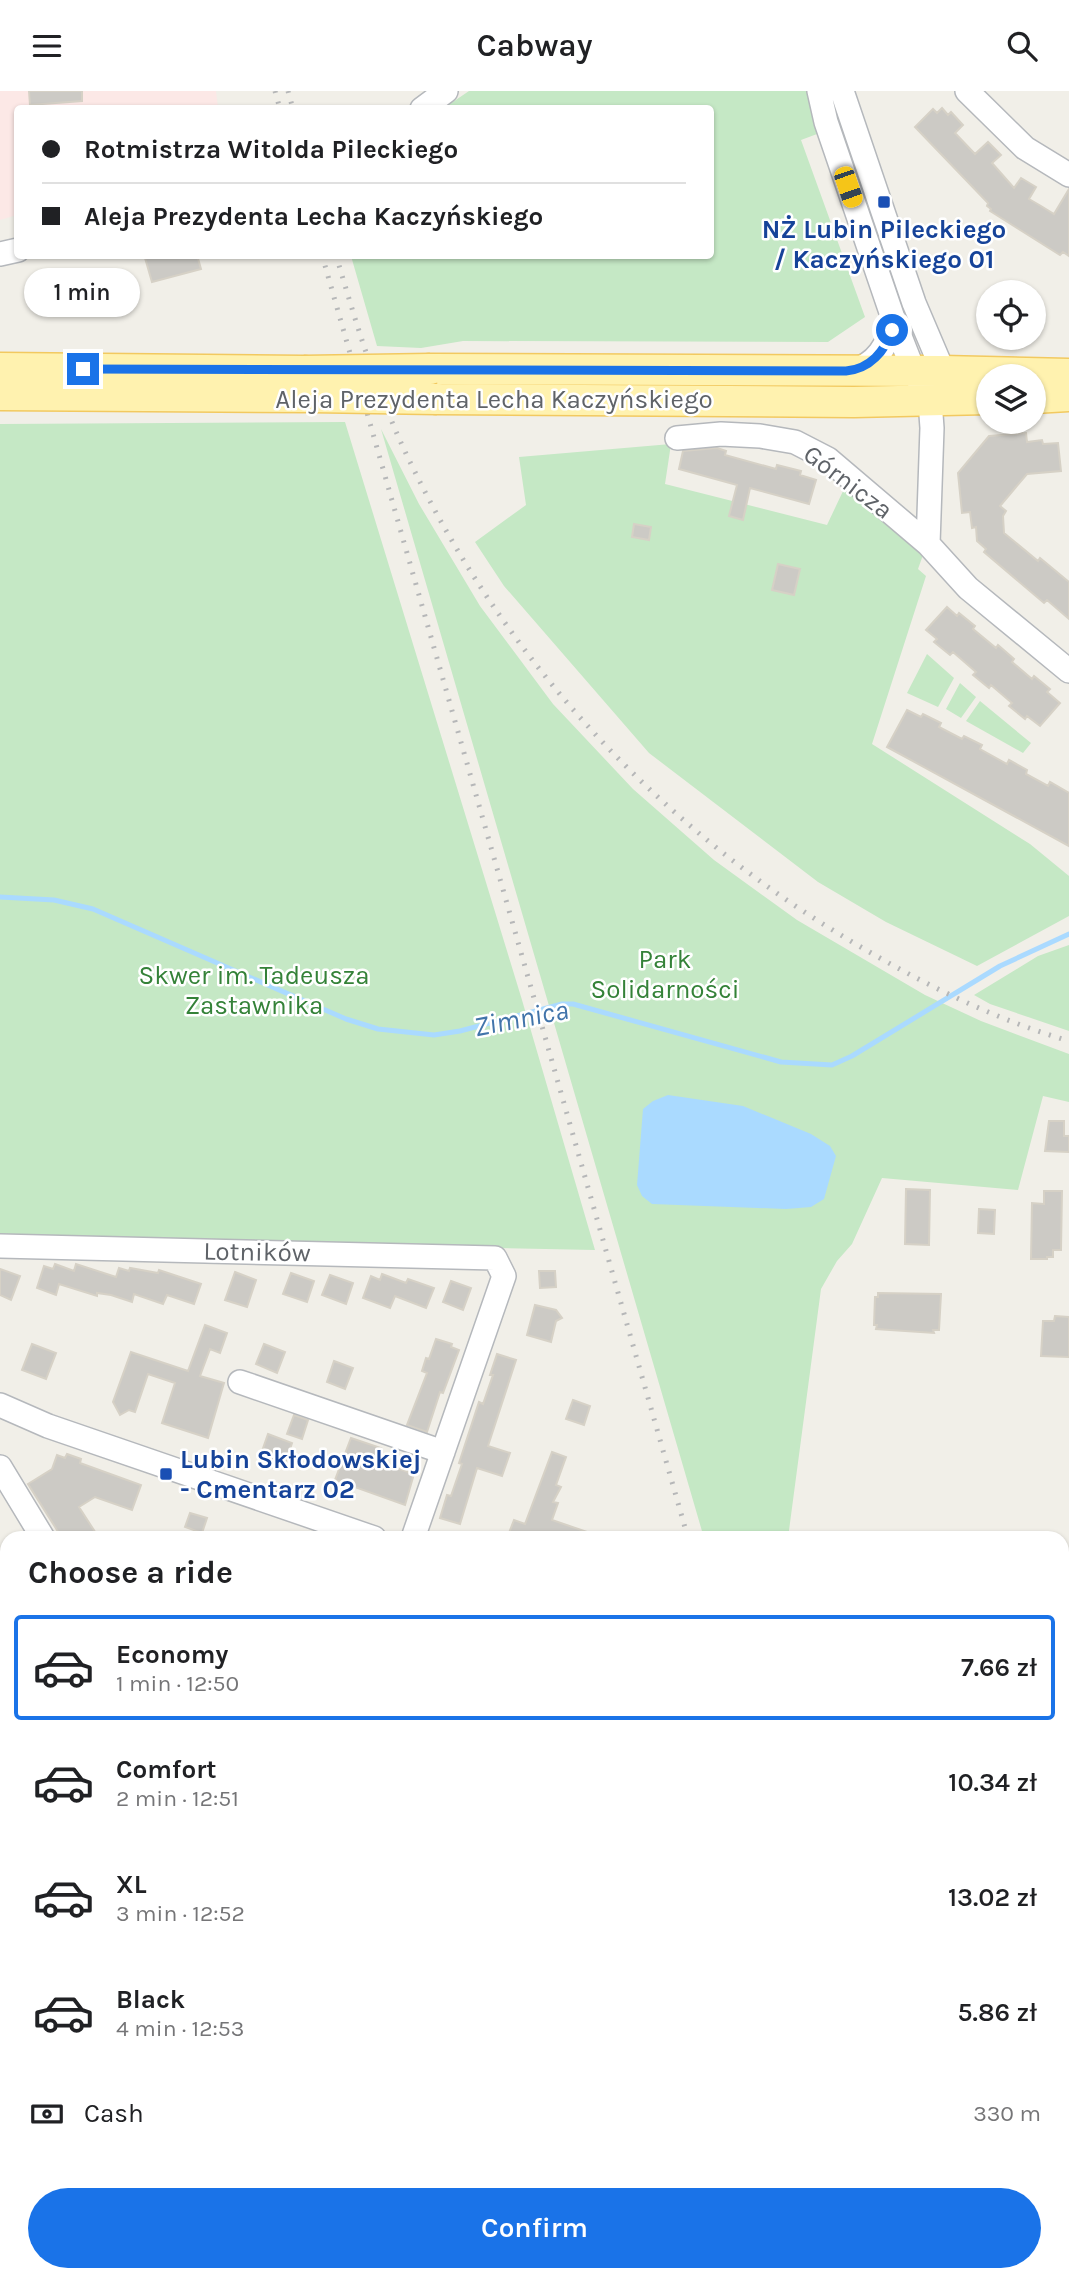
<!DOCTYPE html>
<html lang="en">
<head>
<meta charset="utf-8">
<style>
	:root { --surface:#fff; --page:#f6f6f6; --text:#202124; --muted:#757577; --line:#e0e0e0; --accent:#1a73e8 }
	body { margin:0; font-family:Karla,sans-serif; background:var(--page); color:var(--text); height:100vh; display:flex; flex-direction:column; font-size:26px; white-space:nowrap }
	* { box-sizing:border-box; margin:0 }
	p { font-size:23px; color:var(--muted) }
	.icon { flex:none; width:38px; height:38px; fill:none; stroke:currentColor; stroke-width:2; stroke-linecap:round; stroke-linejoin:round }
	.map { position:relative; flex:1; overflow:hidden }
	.drawer { position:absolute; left:0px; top:1440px; width:1069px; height:751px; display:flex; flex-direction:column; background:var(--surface); border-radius:21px 21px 0 0; box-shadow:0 2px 5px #0004 }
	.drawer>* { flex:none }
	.top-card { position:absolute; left:14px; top:14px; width:700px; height:154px; border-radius:7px; box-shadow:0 2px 5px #0004; display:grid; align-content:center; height:154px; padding:0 28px; background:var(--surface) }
	.tools { position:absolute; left:976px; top:189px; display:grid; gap:14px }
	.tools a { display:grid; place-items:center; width:70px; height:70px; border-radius:50%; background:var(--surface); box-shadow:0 2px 5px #0004; font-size:35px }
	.end { position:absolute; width:32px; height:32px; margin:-16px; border:9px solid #1a73e8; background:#fff; box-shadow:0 0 0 4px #fff }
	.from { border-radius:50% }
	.bubble { position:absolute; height:49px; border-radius:24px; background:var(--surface); box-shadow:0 2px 5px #0004; font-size:23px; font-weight:600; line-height:49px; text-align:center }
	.car { position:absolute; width:21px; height:42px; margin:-21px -10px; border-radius:9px; box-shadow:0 0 5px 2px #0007; background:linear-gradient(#f5c518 24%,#345 0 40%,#f5c518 0 76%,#345 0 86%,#f5c518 0) }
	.top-card b { display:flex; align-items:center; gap:24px; height:66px; font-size:26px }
	.top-card b+b { border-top:2px solid var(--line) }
	.top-card i { width:18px; height:18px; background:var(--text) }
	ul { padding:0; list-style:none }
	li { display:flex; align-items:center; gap:21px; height:105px; margin:0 14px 10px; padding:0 14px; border:4px solid transparent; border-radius:7px }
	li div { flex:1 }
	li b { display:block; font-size:26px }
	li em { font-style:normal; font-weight:600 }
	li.current { border-color:var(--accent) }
	li>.icon { width:63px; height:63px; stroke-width:1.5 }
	h2 { padding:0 28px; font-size:32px; line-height:84px }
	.pay { display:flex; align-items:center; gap:18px; height:77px; padding:0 28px; font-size:26px }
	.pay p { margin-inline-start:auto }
	.button { display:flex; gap:14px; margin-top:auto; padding:14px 28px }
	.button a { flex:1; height:80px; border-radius:42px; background:var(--accent); color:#fff; font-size:28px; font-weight:600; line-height:80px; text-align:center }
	header { display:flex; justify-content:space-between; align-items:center; height:91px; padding:0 28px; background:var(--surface); font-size:32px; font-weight:600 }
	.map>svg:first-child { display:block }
	.medical { fill:#fce8e6 }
	.green { fill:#c5e8c5 }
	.water { fill:#aadaff }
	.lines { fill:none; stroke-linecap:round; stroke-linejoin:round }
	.stream { stroke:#aadaff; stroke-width:5 }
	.building { fill:#cccac5; stroke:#d6d1c6; stroke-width:2 }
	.minor-casing { stroke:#b5b8bc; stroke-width:26 }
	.major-casing { stroke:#f2c960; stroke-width:33 }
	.minor { stroke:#fff; stroke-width:23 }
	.major { stroke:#fff2af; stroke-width:30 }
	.rail { stroke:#b6b7b8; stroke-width:5; stroke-dasharray:2 9; stroke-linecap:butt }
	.major-bridge-casing { stroke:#f2c960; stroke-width:33; stroke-linecap:butt }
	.major-bridge { stroke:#fff2af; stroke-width:30 }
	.route { stroke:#1a73e8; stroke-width:9 }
	.transit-dot { fill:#1a4fb4; stroke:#fff; stroke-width:2.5 }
	.labels { text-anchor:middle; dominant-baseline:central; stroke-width:5; stroke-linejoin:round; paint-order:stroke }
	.transit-label { font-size:26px; font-weight:bold; fill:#164399; stroke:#fff }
	.street-label { font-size:26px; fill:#5f6368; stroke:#fff }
	.park-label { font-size:26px; fill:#348238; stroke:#fff }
	.water-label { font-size:28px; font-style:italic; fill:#4174aa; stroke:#fff }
</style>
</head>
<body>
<header><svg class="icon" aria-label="menu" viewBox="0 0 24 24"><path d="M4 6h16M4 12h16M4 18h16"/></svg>Cabway<svg class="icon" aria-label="search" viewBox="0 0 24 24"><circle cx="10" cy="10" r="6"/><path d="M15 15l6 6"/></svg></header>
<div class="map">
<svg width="1069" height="2190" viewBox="0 0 1069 2190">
	<rect width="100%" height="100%" fill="#f1efe8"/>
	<path class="medical" d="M0,0H216L218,17L18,18L17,124L0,129Z"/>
	<path class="green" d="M469,0H809L817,43L801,49L865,226L828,251L463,250L421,257L377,255L351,165L710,164V18L444,17Z
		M345,331L522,909L595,1159L0,1147V333Z
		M381,338L419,413L480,515L553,613L633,698L714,769L797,829L925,904L981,930L1069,963V1011L1043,1005L1018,1099L882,1087L852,1153L837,1170L821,1198L788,1447H704Z
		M671,353L665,393L827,434L844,398L923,464L918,478L926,485L872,653L1030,753L1069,785V825L977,875L886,831L818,791L649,662L504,495L475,451L526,414L519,366Z
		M927,563L954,587L938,616L907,602Z
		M960,592L976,606L961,627L946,618Z
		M980,610L1031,652L1023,662L966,630Z
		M1069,854V940L990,913L974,904L1038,865Z
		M0,1528L3,1534L7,1532V2184H493L498,2190H0Z"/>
	<path class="water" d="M668,1004L743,1015L811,1043L830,1055L836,1065L824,1108L811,1116L786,1118L652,1113L642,1105L637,1094L643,1018L653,1010Z"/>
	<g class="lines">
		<path class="stream" d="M0,806L54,809L93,818L346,928L378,938L434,944L460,940L562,913H573L781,971L832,974L852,965L1000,875L1069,843"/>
	</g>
	<path class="building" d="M29,0H82V10L30,14Z
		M942,17L948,24L951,21L963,34L955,42L975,63L988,51L1001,64L992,72L1014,97L1021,87L1036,96L1029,108L1041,115L1054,123L1069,98V165L1063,161L1060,164L990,120L991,118L987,115L988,112L915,36L933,18L937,22Z
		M154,164H197L201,178L152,191L145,167Z
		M1026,342L1027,351L1042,349L1043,353L1058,352L1061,380L1027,383L1000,415L1006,420L1003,425L1004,442L1038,470L1040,467L1069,491V528L1047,509L1044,512L984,461L986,458L977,450L976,436L972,437L970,421L962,422L958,382L989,345Z
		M717,357L726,360L725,364L776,378L777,374L801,380L800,384L816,389L809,413L750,397L743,429L729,425L737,394L679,378L683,360Z
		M634,433L651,436L649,449L632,446Z
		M778,473L800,478L794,504L772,499Z
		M947,516L957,525L959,522L975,535L973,538L996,557L998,554L1014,568L1012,571L1032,588L1034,585L1050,598L1047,601L1060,612L1040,635L1027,625L1025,628L1009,615L1012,612L991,594L989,597L973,584L976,581L953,561L950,564L934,551L937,548L926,539Z
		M907,619L921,626L923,623L941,632L939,636L962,648L964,645L982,654L980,658L1007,673L1009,669L1027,679L1026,683L1048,695L1050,691L1069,702V755L887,656Z
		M1049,1030H1064V1045H1069V1061L1045,1060Z
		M906,1098L930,1099L929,1154L905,1153Z
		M1044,1100H1062L1061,1159H1053V1166H1047V1168H1031L1032,1112L1044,1113Z
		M979,1118L995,1119L994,1143L978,1142Z
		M55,1173L74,1180L76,1173L116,1186L119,1177L129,1180L130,1177L158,1182L159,1179L201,1193L194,1213L167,1204L163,1213L134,1203L132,1211L111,1204L97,1202V1205L59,1193L56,1204L37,1197L44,1175L53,1178Z
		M0,1178L20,1185L11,1209L0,1204Z
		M539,1180H555L556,1196L540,1197Z
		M235,1181L256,1189L247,1216L225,1209Z
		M291,1182L314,1190L307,1211L283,1203Z
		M382,1183L406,1192L408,1188L434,1197L426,1217L395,1205L390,1217L363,1207L371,1185L380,1189Z
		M330,1184L353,1192L346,1213L322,1204Z
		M451,1190L471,1197L463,1219L443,1211Z
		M878,1202L941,1203L939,1239H933L934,1242L876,1238L877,1234H874L875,1206H878Z
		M535,1214L556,1219L562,1227L556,1230L551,1251L527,1244Z
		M1055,1225L1069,1226V1266L1041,1265L1043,1230H1054Z
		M205,1234L227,1242L220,1262L210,1258L200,1285L224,1292L208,1347L162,1332L175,1292L148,1283L135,1321L129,1319L120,1324L113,1311L131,1261L188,1280Z
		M436,1248L452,1253L451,1256L459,1259L443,1302L440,1301L427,1341L407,1334L427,1282L422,1280L426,1267L429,1268Z
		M32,1253L56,1262L46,1288L22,1279Z
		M264,1253L285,1261L277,1282L256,1273Z
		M497,1263L516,1269L488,1355L510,1362L502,1385L477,1377L460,1433L440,1427L447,1404L451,1405L462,1373L459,1372L479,1311L483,1313L493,1284H490Z
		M334,1270L353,1277L345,1298L327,1291Z
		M573,1309L590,1315L584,1334L566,1328Z
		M294,1324L308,1329L302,1348L287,1343Z
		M268,1343L292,1352L285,1373L263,1369L261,1363Z
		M351,1347L381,1357L376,1370L414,1383L405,1414L335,1389Z
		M552,1361L566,1366L556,1394L561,1396L553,1411L558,1412L552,1429L599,1445L598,1447H507L514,1429L525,1433Z
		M67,1363L81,1368L80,1372L141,1394L132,1419L95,1406L79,1416L99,1447H62L28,1393L52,1378L57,1364L65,1367Z
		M190,1422L207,1427L202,1442L185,1436Z"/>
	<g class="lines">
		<defs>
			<path id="minor" d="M819,0L826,31L894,230L914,281L930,310L932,337L928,453L968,497L1069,580
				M842,0L914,212L943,280L937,294
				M967,0L1025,57L1069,84
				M422,18L446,0
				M0,163L18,159
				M851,280C877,274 888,253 894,230
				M677,347L721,343L760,345L795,351L828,368L928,453
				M0,1155L495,1167L504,1185L413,1447
				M240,1291L443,1361
				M0,1314L48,1335L374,1447
				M0,1376L43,1447
				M1062,1682L1069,1684
				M535,2184L540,2190
				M919,2184L920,2190"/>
			<path id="major" d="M0,277L304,280
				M430,278L943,280L1069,283
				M0,304L312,306
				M1034,307L1069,305
				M437,308L854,311L989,308"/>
		</defs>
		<use href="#minor" class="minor-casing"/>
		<use href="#major" class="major-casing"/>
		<use href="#minor" class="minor"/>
		<use href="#major" class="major"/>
		<path class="rail" d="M275,0L280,18
			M288,0L293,18
			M322,164L688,1447
			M336,164C358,239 380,312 415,381C511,576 663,738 849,849C919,891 991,927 1069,950
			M893,2184L895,2190"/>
		<defs>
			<path id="major-bridge" d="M304,280L430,278
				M312,306L437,308"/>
		</defs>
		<use href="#major-bridge" class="major-bridge-casing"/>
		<use href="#major-bridge" class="major-bridge"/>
	</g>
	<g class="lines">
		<path class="route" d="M83,278L846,280C870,278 885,260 892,239"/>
	</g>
	<g class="transit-dot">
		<rect x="877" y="104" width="14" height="14" rx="3.5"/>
		<rect x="159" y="1376" width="14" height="14" rx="3.5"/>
	</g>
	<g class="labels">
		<g class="transit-label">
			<text x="884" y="138">NŻ Lubin Pileckiego<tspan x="884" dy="30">/ Kaczyńskiego 01</tspan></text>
			<text x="180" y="1368" text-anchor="start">Lubin Skłodowskiej<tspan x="180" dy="30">- Cmentarz 02</tspan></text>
		</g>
		<g class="street-label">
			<text x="494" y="308">Aleja Prezydenta Lecha Kaczyńskiego</text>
			<text transform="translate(848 391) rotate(37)">Górnicza</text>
			<text transform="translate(257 1161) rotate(1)">Lotników</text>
		</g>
		<g class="park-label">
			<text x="665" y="868">Park<tspan x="665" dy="30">Solidarności</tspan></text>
			<text x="254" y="884">Skwer im. Tadeusza<tspan x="254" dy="30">Zastawnika</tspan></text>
		</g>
		<g class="water-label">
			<text transform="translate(521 927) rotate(-11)">Zimnica</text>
		</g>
	</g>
</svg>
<div class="tools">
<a><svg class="icon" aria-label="locate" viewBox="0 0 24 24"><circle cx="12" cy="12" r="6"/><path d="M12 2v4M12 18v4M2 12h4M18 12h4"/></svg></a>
<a><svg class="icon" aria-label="layers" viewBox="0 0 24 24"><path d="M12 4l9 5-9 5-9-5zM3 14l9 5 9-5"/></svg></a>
</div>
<i class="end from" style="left:892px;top:239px"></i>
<i class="end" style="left:83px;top:278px"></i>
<div class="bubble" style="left:24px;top:177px;width:116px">1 min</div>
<i class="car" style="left:848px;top:96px;rotate:161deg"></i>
<div class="top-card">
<b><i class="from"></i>Rotmistrza Witolda Pileckiego</b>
<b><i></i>Aleja Prezydenta Lecha Kaczyńskiego</b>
</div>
<section class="drawer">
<h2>Choose a ride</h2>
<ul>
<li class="current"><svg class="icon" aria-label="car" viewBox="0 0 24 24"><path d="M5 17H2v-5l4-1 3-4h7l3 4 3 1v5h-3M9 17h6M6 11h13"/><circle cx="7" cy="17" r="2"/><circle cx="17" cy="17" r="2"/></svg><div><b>Economy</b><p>1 min · 12:50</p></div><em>7.66 zł</em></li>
<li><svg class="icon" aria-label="car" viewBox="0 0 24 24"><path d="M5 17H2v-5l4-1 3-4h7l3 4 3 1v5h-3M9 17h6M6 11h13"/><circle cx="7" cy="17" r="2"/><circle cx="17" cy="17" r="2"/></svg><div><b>Comfort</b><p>2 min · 12:51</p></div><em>10.34 zł</em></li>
<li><svg class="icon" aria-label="car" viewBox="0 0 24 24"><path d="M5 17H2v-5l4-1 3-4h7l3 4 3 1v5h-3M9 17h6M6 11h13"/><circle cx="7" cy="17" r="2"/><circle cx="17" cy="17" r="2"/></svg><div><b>XL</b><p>3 min · 12:52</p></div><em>13.02 zł</em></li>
<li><svg class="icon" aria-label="car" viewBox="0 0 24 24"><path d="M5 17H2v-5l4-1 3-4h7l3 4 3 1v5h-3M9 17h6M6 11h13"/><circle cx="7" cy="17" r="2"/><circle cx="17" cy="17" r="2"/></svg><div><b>Black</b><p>4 min · 12:53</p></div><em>5.86 zł</em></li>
</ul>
<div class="pay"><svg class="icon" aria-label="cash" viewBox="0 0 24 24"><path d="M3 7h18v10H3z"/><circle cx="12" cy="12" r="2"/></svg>Cash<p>330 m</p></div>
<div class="button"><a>Confirm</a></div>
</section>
</div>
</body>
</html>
